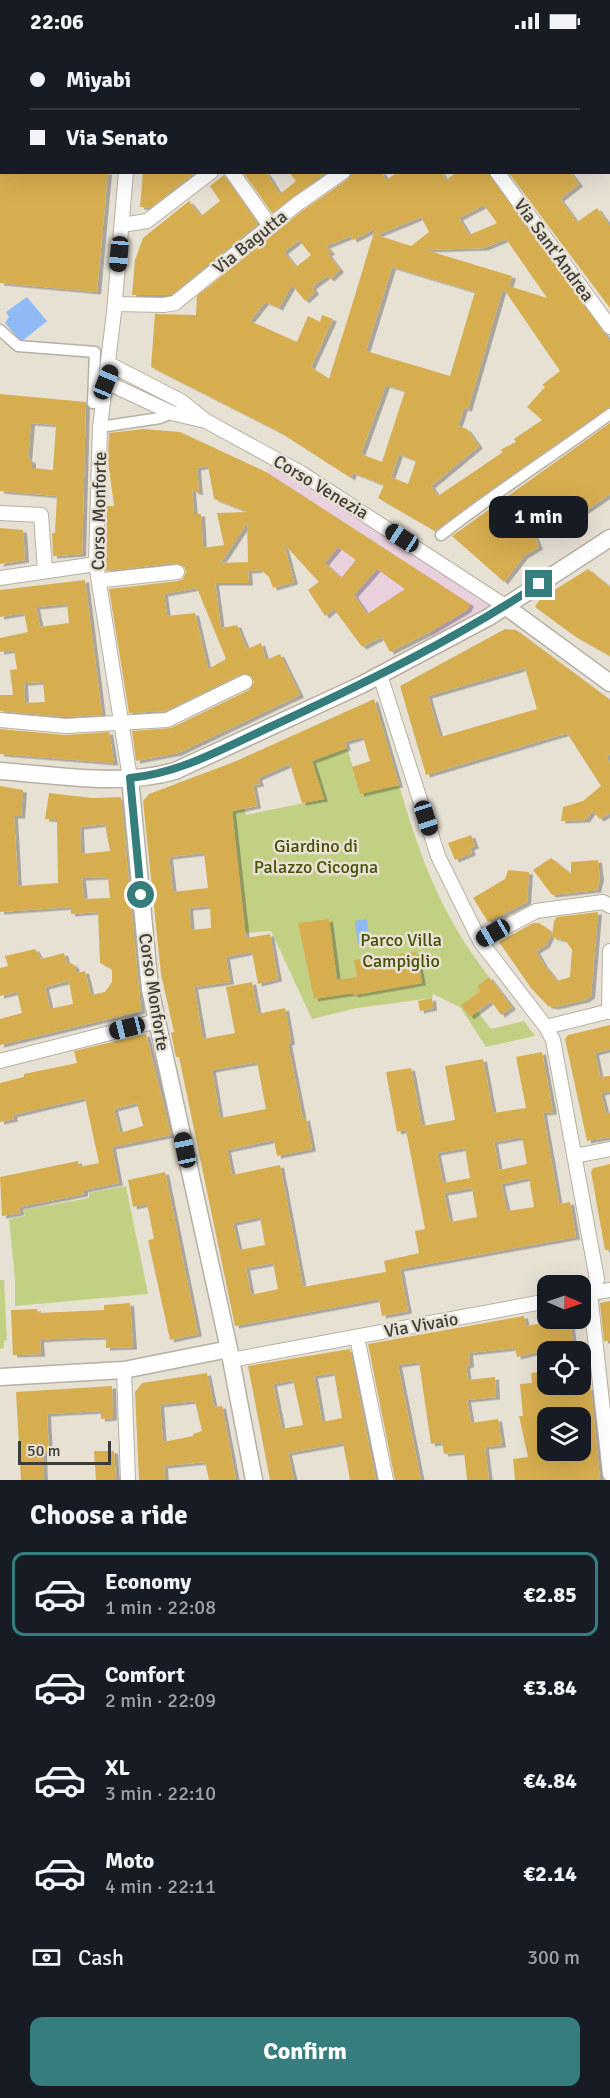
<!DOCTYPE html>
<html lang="en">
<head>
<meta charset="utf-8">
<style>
	:root { --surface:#171b24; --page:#242831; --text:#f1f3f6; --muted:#9ea1a6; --line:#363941; --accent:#357e7d }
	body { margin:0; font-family:Signika,sans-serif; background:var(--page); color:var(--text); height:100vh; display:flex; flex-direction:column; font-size:22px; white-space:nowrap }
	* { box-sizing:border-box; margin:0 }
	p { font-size:20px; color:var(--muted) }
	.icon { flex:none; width:33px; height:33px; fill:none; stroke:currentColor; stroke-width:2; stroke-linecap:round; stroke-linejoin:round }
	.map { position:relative; height:1438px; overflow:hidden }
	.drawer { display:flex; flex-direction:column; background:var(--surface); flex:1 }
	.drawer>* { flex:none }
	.top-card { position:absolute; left:0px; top:0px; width:610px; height:132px; box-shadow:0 6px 24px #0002; display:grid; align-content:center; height:132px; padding:0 30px; background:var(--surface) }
	.needle { width:39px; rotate:92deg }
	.controls { position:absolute; left:537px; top:1233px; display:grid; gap:12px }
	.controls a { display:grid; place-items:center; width:54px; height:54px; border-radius:12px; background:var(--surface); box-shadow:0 6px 24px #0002; font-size:30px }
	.scale { position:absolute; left:18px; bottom:15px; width:93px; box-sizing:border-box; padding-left:6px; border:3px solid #3e3c37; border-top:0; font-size:16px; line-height:21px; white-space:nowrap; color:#3e3c37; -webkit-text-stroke:4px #e7e1d4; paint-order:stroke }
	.end { position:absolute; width:27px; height:27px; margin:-14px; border:8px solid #357e7d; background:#fff; box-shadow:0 0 0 3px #fff }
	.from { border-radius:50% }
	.bubble { position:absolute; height:42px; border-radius:12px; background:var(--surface); box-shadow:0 6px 24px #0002; font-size:20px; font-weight:700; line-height:42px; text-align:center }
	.car { position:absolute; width:18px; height:36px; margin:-18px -9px; border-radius:8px; box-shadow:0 0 4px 2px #0007; background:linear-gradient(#222 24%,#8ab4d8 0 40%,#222 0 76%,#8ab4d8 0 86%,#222 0) }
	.top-card b { display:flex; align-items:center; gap:21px; height:57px; font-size:22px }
	.top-card b+b { border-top:2px solid var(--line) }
	.top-card i { width:15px; height:15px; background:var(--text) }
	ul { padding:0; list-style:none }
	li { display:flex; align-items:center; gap:18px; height:84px; margin:0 12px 9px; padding:0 18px; border:3px solid transparent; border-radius:12px }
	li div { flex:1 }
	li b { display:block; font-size:22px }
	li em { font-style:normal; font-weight:700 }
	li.on { border-color:var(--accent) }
	li>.icon { width:54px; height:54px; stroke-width:1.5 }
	h2 { padding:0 30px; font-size:27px; line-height:72px }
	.pay { display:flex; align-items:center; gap:15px; height:66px; padding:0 30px; font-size:22px }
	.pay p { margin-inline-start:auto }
	.cta { display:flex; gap:12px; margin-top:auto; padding:12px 30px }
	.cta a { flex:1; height:69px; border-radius:12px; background:var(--accent); color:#fff; font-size:24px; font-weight:700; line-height:69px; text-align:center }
	.status { display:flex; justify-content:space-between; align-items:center; height:42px; padding:0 30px; background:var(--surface); direction:ltr }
	.status svg { height:16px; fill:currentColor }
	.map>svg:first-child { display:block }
	.commercial { fill:#e8d0dc }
	.green { fill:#c2d084 }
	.water { fill:#90baf6 }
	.building { fill:#d7ae50; fill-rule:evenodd; filter:url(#shadow) }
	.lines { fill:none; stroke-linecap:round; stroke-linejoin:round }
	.pedestrian-casing { stroke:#b6b0a4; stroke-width:13 }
	.minor-casing { stroke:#b6b0a4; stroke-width:16 }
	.tertiary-casing { stroke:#b6b0a4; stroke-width:19 }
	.pedestrian { stroke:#fff; stroke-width:10 }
	.minor { stroke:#fff; stroke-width:14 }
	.tertiary { stroke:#fff; stroke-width:16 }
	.route { stroke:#357e7d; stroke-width:8 }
	.labels { text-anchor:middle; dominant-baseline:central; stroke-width:5; stroke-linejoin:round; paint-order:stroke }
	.street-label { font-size:18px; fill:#3e3c37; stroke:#e7e1d4 }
	.park-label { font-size:18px; fill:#465006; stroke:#e7e1d4 }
</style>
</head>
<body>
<div class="status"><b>22:06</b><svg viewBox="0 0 49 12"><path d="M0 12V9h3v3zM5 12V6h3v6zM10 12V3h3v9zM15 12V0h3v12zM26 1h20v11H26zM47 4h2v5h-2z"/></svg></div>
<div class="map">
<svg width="610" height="1438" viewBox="0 0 610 1438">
	<defs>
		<filter id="shadow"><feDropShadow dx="4" dy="2.5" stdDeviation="0" flood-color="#0004"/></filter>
	</defs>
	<rect width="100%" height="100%" fill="#e7e1d4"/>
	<path class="commercial" d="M274,419L503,565L439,602L429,590L372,580L353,550L325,574L308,548L318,540L305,526L320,502L252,451Z"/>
	<path class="green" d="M347,706L361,751L399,743C420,816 442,874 489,935L477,944L480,949L462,963L477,969L491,987L524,979L535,994L486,1005L460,965L433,952L432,956L357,966L312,977L271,889L245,891L232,770L245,766L246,773L323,757L312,719Z
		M126,1144L148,1252L15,1264V1237L9,1177L25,1174L23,1168L89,1156V1151Z
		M0,1238H4L7,1298L4,1299V1306L0,1307Z"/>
	<path class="water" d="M27,255L47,279L21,300L5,281L9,275L6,270Z
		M367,877L370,900L358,902L355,879Z"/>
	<path class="building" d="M0,130H108L97,250L0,241Z
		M143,130H196L150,166L140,165Z
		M243,130H266L280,152L296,139L289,130H327L272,171Z
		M352,130H382L386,138L398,130H441L446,138L457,130H488L610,299V365L500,441L435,489L378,456L384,443L353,431L351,436L281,391L151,325L155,272L196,273L197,254L302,169L348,137ZM484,163L497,181L469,193L459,176ZM421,175L429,190L411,204L377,193ZM375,187L356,250L329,337L311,325L333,277L322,273L320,280L308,274L297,300L250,279L265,260L279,266L292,243L305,259L315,250L312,245L327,234L330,237L340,228L328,212L331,210L326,204L351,194L353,198ZM506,197L547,256L509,244L512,234L426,208L484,206ZM299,198L311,213L296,225L284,210ZM392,225L475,250L450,334L366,309ZM503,246L560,329L542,343L545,345L527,365L542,378L514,397L516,400L500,408L503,410L438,454L431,444L479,404L467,387L458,384L464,366L468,367ZM386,343L405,349L382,420L361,412ZM399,412L416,419L408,442L391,435Z
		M508,130H570L579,142L560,157L577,180L597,166L610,184V266Z
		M224,133L258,182L171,253H132L135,218L143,196L189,159L201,174L220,159L210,144Z
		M0,352L86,360L82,512L53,514L52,491H55L57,454L0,449ZM31,381L56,383L53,428L32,426V419L28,417Z
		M610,381V452L575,476L572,470L534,492L539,505L524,514L504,540L452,494Z
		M144,387L180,390L266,430L470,562L467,568L430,590L390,610L382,595L362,605L334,567L325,574L308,548L319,540L284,502L294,540L273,546L269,535L261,528L248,529L249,541H215L221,586L237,583L247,607L261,601L266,618L280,612L300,653L178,711L136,719L132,689L171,686L249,648L254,640L250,633L242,632L165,669L129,671L109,547L178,539L183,537L186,530L184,524L176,521L106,529L107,464H114L108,419L109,391ZM208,424L214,457L248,470L217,471L224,503L203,506L201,472H194L192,448L199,451L197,426ZM247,481L248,520L220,521L226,513ZM338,505L356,518L341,536L325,521ZM377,527L405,547L367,572L354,553ZM197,546L226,617L208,627L195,571L167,574L164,552Z
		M0,486L23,488L25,518L0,522Z
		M588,527L610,545V614L576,595L535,565L540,557Z
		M85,538L102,673L66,675L0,669V653H13L10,628L17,627L14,608L0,610V596L28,590L24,571L0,575V548ZM67,562L69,581L40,585L36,565ZM43,640L45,660L25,661L24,641Z
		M505,587L516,588L610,658V712L606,715L610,721V771L600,777L592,769L586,778L561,779L563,765L583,759L601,744L567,691L426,733L400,644ZM525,626L537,667L440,695L428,654Z
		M374,657L399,743L360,752L352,725L370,719L363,695L345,700L347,706L312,719L324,757L302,761L290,722L258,736L260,742L253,743L257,764L232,769L246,896L270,892L278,937L258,942L252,910L226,915L230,940L194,945L203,997L235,991L226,945L252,940L258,972L285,966L291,1000L288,1001L303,1077L306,1076L312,1107L277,1114L274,1098L227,1108L232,1133L280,1123L303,1245L386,1230L384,1219L419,1211L415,1189L425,1187L406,1088L397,1090L386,1030L411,1026L422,1084L455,1078L445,1024L483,1017L493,1071L526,1066L516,1015L542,1010L553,1070L543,1071L559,1162L570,1160L576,1195L400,1227L408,1269L382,1274L379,1257L235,1284L179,1015H176L171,991L174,990L161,932L143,759L149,752L234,720ZM204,811L208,846L173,850L169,815ZM210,864L211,886L191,888L189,866ZM257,1020L266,1067L220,1076L212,1028ZM522,1095L527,1122L499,1128L494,1100ZM465,1106L470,1136L443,1141L437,1111ZM529,1136L534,1165L507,1169L501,1142ZM472,1146L477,1175L450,1180L444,1151ZM260,1175L265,1203L239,1208L233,1181ZM273,1221L278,1247L251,1253L246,1226Z
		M0,687L65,693L109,690L114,721L0,712Z
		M0,744L23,748L21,774H14L18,844L58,841L57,778L45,777L49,751L92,756L121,755L141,969L0,1003V977L22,971L17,950L0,954V926L8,924L5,914L35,907L41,917L64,911L67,922L71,921L75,924L76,931L85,929L91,953L105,950L112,940V927L100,921L98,870L71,872V865L0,870ZM105,782L110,809L81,812L80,785ZM108,835L110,856L84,857L82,836ZM69,939L73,962L50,967L45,945Z
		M471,793L475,804L470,806L472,811L455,818L448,801Z
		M551,816L571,832V820L598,818L600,836L597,848L552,853L533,828Z
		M508,828L529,830L527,860L488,880L473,856L505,837Z
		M598,870L591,954L585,958L555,965L548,964L531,946L499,900L533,881H539L552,890L546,903L536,909L544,923L557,939L570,935L572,908L566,899L552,895L554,879L557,875Z
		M329,877L337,938L357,935L354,918L416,910L422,941L354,953L353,951L314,957L298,881Z
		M489,935L512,965L501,973L491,959L470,975L461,963L480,949L477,944Z
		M432,956L433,966L420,969L418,959Z
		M610,983V1007L595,1011L600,1035L610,1034V1049L601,1051L606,1072L610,1071V1095L587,1099L565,997L568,993Z
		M146,992L171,1093L112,1105L119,1141L84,1148V1152L19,1165L20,1171L2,1174L0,1135L78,1119L79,1125L99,1121L85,1056L13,1073L14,1077L0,1080V1041L24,1035V1032L77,1021L74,1009ZM137,1061L143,1084L120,1091L114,1067Z
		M610,1122V1208H605L591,1130L593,1126Z
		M165,1130L198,1292L170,1298L148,1198L154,1197L147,1162L133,1165L128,1138Z
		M610,1259V1299H604L600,1261Z
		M130,1261L133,1305L106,1306V1295L51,1297L40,1298L41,1312L13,1313L11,1268L37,1267L38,1271L104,1268V1263Z
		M524,1274L526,1284L570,1276L574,1310H550L549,1307L517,1315L515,1306L469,1311L470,1323L466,1324L468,1338L495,1335L496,1355L467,1358L471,1381L498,1377L502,1403L485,1405L489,1438H467L464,1410L444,1412L442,1400L431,1402L419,1320L398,1323L421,1438H395L368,1302Z
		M350,1307L376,1438H350L343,1401L288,1411L294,1438H270L248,1324ZM334,1331L342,1376L322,1380L314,1334ZM293,1338L303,1383L282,1387L273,1342Z
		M548,1329V1342H578V1347L591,1345L600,1438H515L513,1417L528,1415L519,1374H523L520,1342L532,1341L531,1331ZM548,1376H580V1408H548Z
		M207,1331L214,1365L222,1364L236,1438H209L205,1420L164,1424L165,1438H139L135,1350L142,1341ZM195,1359L202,1389L193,1392V1394L163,1400L160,1363Z
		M112,1344L113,1376L101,1377V1369L47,1372L49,1410H43L44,1438H21L16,1350Z
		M94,1409H114L116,1438H96Z"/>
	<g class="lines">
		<defs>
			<path id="pedestrian" d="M0,288L18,304L95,310L93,361
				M100,385L160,376L172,371
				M441,493C496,450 554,413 610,372"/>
			<path id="minor" d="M402,0L403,2
				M5,2L10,0
				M138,2V0
				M379,2L381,0
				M232,130L271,185
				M497,130L610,285
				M122,183L147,179L211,130
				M115,262L100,385L96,522L130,736
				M115,262L164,263L175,261L297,162L343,130
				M114,270L126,130
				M113,324L181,359L206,379L301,431L505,564
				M106,340L172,371L201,378
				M0,471L41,473L45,529
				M0,536L96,522
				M104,538L177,530
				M380,633L438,814L480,899L546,985L553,998L597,1237L590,1251
				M0,678L66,684L167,678L245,640
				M480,899L536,869L603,860L610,864
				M609,970L610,909
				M546,985L610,969
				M0,1019L157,979
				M574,1114L610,1107
				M590,1251L610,1432
				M580,1253L610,1248
				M357,1295L386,1438
				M231,1318L548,1259
				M124,1328L128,1438"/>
			<path id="tertiary" d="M505,564L610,641
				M0,729C57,733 120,745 175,729L361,643L489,575L610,496
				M130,736L150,947L229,1307L254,1438
				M0,1335L124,1328L229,1307"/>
		</defs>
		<use href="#pedestrian" class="pedestrian-casing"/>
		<use href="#minor" class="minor-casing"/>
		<use href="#tertiary" class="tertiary-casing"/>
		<use href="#pedestrian" class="pedestrian"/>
		<use href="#minor" class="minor"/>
		<use href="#tertiary" class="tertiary"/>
	</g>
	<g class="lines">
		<path class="route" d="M141,853L130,736C181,731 224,706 270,685C363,642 454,598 539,542"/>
	</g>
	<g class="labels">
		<g class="street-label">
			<text transform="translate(250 200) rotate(-39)">Via Bagutta</text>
			<text transform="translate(554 208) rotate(54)">Via Sant'Andrea</text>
			<text transform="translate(321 445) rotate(31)">Corso Venezia</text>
			<text transform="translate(99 469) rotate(-89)">Corso Monforte</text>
			<text transform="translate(154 950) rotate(81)">Corso Monforte</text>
			<text transform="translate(421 1283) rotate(-10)">Via Vivaio</text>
		</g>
		<g class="park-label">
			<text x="316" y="804">Giardino di<tspan x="316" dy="21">Palazzo Cicogna</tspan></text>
			<text x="401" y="898">Parco Villa<tspan x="401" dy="21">Campiglio</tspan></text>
		</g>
	</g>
</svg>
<div class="controls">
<a><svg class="needle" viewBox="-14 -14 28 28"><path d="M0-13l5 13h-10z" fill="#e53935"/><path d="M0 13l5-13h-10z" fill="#9ea1a6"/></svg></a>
<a><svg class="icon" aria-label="locate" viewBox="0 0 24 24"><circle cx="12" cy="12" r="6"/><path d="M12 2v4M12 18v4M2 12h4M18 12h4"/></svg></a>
<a><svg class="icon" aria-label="layers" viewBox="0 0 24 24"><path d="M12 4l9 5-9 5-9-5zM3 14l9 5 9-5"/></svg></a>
</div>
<div class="scale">50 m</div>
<i class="end from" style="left:141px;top:853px"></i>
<i class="end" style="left:539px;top:542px"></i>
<div class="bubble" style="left:489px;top:454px;width:99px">1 min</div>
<i class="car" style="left:119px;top:212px;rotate:185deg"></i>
<i class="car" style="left:106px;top:340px;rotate:22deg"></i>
<i class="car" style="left:402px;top:496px;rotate:303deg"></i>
<i class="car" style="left:426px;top:776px;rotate:162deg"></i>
<i class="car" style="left:493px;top:891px;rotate:240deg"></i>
<i class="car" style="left:127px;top:986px;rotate:256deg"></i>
<i class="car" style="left:185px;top:1108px;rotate:348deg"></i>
<div class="top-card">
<b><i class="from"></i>Miyabi</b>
<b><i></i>Via Senato</b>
</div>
</div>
<section class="drawer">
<h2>Choose a ride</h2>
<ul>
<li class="on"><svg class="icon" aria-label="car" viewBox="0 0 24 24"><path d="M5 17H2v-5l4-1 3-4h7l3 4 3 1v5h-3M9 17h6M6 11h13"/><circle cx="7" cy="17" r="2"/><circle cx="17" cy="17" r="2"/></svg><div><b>Economy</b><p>1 min · 22:08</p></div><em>€2.85</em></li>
<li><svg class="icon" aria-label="car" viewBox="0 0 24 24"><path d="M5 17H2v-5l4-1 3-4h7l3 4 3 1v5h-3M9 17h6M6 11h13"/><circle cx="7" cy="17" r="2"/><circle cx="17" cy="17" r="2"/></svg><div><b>Comfort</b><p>2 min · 22:09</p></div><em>€3.84</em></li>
<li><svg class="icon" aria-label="car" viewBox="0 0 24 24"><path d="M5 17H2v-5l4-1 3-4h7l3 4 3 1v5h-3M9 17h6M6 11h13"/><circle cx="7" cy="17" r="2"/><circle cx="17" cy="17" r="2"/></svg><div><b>XL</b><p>3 min · 22:10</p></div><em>€4.84</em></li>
<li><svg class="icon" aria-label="car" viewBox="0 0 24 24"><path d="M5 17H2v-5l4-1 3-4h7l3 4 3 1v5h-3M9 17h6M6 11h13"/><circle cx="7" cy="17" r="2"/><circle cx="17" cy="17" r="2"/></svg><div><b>Moto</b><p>4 min · 22:11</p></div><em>€2.14</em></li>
</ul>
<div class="pay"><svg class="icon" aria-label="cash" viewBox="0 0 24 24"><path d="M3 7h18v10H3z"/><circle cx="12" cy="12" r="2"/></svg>Cash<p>300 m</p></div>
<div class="cta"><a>Confirm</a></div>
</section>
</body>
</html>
